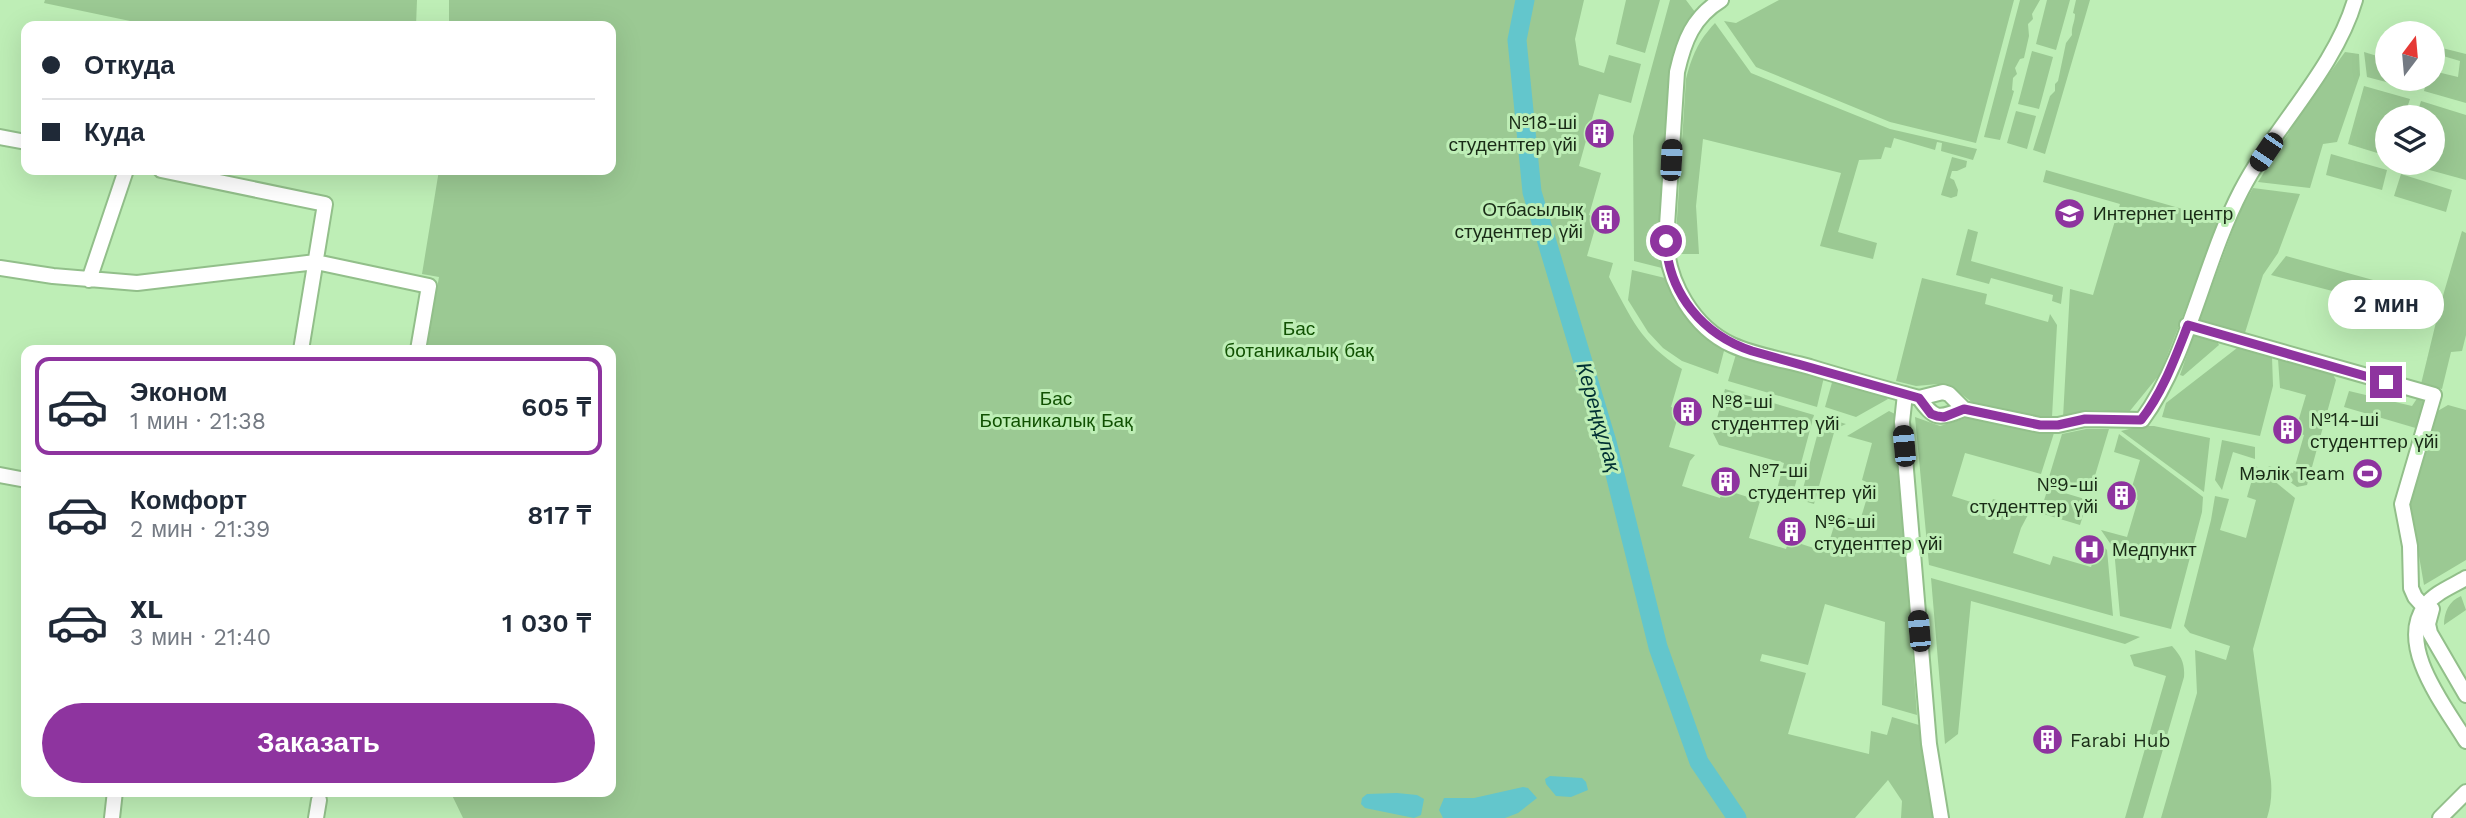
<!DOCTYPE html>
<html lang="ru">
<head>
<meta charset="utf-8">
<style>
	:root { --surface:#fff; --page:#f6f6f7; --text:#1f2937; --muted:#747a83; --line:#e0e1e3; --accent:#8e349f }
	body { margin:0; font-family:"Work Sans",sans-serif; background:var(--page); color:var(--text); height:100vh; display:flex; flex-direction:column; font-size:26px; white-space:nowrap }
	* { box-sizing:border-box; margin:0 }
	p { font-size:23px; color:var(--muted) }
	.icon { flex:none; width:38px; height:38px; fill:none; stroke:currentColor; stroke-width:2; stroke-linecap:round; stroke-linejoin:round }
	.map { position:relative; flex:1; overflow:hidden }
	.sheet { position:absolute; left:21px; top:345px; width:595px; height:452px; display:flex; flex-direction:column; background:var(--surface); border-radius:14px; box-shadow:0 7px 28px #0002 }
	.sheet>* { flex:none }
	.banner { position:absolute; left:21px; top:21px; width:595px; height:154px; border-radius:14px; box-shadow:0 7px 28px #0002; display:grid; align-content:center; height:154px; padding:0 21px; background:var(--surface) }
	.needle { width:46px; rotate:16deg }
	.buttons { position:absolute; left:2375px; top:21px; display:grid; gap:14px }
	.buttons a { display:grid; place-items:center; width:70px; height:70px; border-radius:50%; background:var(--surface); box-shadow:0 7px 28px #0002; font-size:35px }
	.end { position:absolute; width:32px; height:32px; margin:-16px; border:9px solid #8e349f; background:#fff; box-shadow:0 0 0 4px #fff }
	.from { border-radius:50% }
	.bubble { position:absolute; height:49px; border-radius:24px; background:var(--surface); box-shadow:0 7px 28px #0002; font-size:23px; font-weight:600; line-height:49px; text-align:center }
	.car { position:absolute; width:21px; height:42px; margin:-21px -10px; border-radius:9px; box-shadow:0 0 5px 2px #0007; background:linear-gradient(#222 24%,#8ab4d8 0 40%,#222 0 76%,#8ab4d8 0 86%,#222 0) }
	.banner b { display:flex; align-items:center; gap:24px; height:66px; font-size:26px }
	.banner b+b { border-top:2px solid var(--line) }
	.banner i { width:18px; height:18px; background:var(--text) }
	ul { padding:12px 0 0; list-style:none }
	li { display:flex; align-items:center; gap:21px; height:98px; margin:0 14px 10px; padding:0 7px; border:4px solid transparent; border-radius:14px }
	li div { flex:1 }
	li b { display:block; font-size:26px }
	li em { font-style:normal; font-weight:600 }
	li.active { border-color:var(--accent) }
	li>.icon { width:63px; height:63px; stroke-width:1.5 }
	.cta { display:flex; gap:14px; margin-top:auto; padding:14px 21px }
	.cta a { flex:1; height:80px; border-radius:42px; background:var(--accent); color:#fff; font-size:28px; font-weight:600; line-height:80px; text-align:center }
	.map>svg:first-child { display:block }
	.green { fill:#9bc993 }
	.water { fill:#63c6cc }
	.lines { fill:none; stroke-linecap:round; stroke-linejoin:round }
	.river { stroke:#63c6cc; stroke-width:19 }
	.minor-casing { stroke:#92bf8a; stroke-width:18 }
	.minor { stroke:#fff; stroke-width:14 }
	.route { stroke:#8e349f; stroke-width:9 }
	.labels { text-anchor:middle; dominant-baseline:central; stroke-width:6; stroke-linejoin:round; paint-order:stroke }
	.poi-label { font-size:19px; fill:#192b16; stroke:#beeeb6; text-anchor:start }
	.park-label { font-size:19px; fill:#105102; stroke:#beeeb6 }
	.water-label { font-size:21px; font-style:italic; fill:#003033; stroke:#beeeb6 }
</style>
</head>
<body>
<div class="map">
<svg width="2466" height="818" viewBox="0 0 2466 818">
	<rect width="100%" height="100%" fill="#beeeb6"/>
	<path class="green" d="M45,0H417L416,26H154L44,3Z
		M449,0H1584L1575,39L1579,65L1604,73L1609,55L1641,64L1631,103L1599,94L1579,166L1601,173L1589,215L1598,218L1587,256L1613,263L1609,277C1632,319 1640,342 1682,369L1671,407L1680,410L1669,447L1695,455L1690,461L1682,486L1720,498L1723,489L1760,501L1749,538L1786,549L1789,540L1826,552L1834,526V514L1860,521L1871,484L1862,480L1872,443L1847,436L1889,411L1895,414L1917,715L1882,705L1885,622L1825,604L1808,665L1762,654L1760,661L1806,673L1788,734L1869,754L1871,731L1887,735L1892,717L1919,725L1934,818H1901L1902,801L1888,780L1855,818H463L450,791H611V350H426L439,277L422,274L439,170H611V26H449Z
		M1626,0H1660L1645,53L1616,44Z
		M1670,0H1686L1695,12L1682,34L1672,61L1660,253L1662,268L1634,261L1633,136Z
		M1779,0H2014L1976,143L1890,122L1756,67L1724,21L1736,23Z
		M2020,0H2040L2032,14L2033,19L2028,24L2029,36L2024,58L2020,59L2015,68L2017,74L2013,78L2012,90L2014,91L2000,140L1984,137Z
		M2047,0H2070L2056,50L2036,44Z
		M2076,0H2090L2045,154L2033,150L2050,96L2055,91V84L2058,81L2066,43L2072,35C2071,27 2075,22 2075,14L2073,13Z
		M1715,23L1751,73L1890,129L1977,149L1973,160L1941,151L1942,143L1937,142L1935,150L1894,138L1891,148L1885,147L1881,159L1859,160L1838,232L1877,243L1873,259L1820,246L1841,173L1703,139L1696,206L1699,254H1680L1676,234L1686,79C1692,56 1698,41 1715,23Z
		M2434,46L2466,54V103L2424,91L2427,79H2432L2433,71L2458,77L2460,61L2433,53Z
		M2032,51L2053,57L2039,109L2018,104Z
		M2345,52L2359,54L2360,75L2337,142L2323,144L2310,188L2258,182L2303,110Z
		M2364,52L2387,59V79H2415L2413,89L2367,77Z
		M2364,86L2410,99L2404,117H2387V156L2348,144Z
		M2421,101L2466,115V180L2404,163H2432V117H2416Z
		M2016,111L2036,116L2027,149L2007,143Z
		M2331,154L2387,170L2382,190L2326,175Z
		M1952,157L1967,161L1966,167L1957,171H1952L1950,178L1954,180L1958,190L1957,196L1951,198L1941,195Z
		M2046,170L2221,220L2160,374L2129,412L2087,410L2063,418L2070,289L2093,295L2120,204L2043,182Z
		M2401,174L2452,190L2446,212L2394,196Z
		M2253,188L2300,194L2278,253L2263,275L2244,336L2198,323L2239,213Z
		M1968,229L1978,232L1971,261L2063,287L2061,304L2052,301L2053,295L1991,278L1989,284L1956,275Z
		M2462,231L2466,233V335L2462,351L2451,352L2442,389L2421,384L2437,318L2271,275L2286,256L2442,299Z
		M1632,270L1665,278L1686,314L1725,347L1718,374L1682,361L1663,348L1648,332L1628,300Z
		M1922,278L1987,294L1985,304L2048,322L2050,314L2057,325L2052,417L2027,415L1973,403L1952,387L1938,384L1916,386L1896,381Z
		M2194,334L2217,341L2219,345L2183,376L2180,375Z
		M2237,348L2272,357L2273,386L2260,436L2162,417L2166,403Z
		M1737,351L1824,377L1817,407L1728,381Z
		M2278,359L2332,373L2336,380L2307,485L2297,487L2268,466L2293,473L2304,435L2295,432L2306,395L2280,388Z
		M1833,379L1883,394L1888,399L1856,417L1825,407Z
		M1725,389L1814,415L1792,497L1776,493L1784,463L1719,445L1713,433Z
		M2349,391L2412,406L2418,397L2422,398L2426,404L2419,429L2344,407Z
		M2448,405L2466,410V560L2424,585L2410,504L2436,412Z
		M1822,417L1846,424L1835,429L1814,504L1800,500Z
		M1915,417L1940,426L1966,418L2054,433L2041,474L1965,453L1952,496L1990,508L1993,499L2030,511L2021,528L2013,553L2050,565L2053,556L2091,567L2099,542L2107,550L2113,616L1929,565Z
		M2141,426H2154L2210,438L2204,492L2121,431Z
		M2086,429H2109L2091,489L2049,477L2062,434Z
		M2119,434L2203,497L2202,512L2171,629L2120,616L2114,549L2101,530L2127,537L2138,500L2129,497L2140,460L2114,452Z
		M2222,440L2255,447V459L2233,452L2222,490L2215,480Z
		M2256,466L2295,498L2253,649L2271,781C2272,794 2271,806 2267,818H2161L2197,693L2195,650L2226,660L2230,646L2190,633L2184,626L2211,520L2215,496L2229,499L2220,530L2246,538L2256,500L2247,497Z
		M2048,488L2088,500L2080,525L2040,513Z
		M1931,578L2140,637L2125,644L1971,601L1958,734L1945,744Z
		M2461,596L2466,610L2444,625C2444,612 2449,601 2461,596Z
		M2172,646C2181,656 2185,663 2184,677L2143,818H2125L2166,676L2134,666L2130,655Z"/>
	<path class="water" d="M1550,776L1582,778L1586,782L1588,790L1571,797L1556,796L1546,784L1545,779Z
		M1523,787L1528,788L1537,798L1518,813L1505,818H1443L1439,810L1444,798H1474Z
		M1397,793L1417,795L1424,799L1421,815L1414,818L1365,808L1361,804L1362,798L1367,794Z"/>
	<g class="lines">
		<path class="river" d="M1525,0L1517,40L1532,192L1607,442L1658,647L1699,762L1737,818"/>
		<defs>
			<path id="minor" d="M1721,0C1693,17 1684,41 1677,72L1666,241C1668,283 1693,327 1732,345C1756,356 1785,360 1810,367C1846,378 1882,388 1919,398L1943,392L1949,394L1964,409L2040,425H2058L2085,419L2142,420C2188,358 2204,262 2241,191C2274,127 2335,69 2355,0
				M0,137L26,142
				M161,170L325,204L301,350
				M0,268L53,276L137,283L316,262L429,286L418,350
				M89,280L126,170
				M2187,325L2434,395L2402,504L2410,546L2411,588L2415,597L2424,607
				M1905,394L1902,422L1929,744L1941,818
				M1919,398C1935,420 1938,419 1964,409
				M0,475L26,480
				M2466,578C2453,586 2434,593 2425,606C2396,646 2445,706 2466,741
				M2432,609L2428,624L2430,633L2466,695
				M112,818L115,791
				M316,818L319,800
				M2440,818L2466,792"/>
		</defs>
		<use href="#minor" class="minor-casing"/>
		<use href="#minor" class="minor"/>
	</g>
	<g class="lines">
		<path class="route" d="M1666,241C1668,293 1703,335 1752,351L1919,398L1931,414L1937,416L1944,417L1964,409L2040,425H2058L2085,419L2141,420C2163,392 2175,358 2188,325L2386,382"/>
	</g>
	<defs>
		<symbol id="building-disc" viewBox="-11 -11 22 22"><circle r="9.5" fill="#8e349f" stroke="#beeeb6"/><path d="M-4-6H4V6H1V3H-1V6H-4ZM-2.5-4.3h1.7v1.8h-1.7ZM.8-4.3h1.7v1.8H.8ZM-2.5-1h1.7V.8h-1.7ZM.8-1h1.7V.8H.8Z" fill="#fff"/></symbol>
		<symbol id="university-disc" viewBox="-11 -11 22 22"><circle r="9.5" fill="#8e349f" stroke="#beeeb6"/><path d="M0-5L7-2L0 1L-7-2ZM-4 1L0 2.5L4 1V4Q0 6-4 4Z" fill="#fff"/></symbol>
		<symbol id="stadium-disc" viewBox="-11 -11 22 22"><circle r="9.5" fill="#8e349f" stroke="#beeeb6"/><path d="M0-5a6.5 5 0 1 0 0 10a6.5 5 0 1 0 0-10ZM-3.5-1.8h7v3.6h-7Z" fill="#fff"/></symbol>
		<symbol id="hospital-disc" viewBox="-11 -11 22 22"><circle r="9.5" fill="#8e349f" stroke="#beeeb6"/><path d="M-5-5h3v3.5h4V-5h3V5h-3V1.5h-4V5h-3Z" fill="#fff"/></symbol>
	</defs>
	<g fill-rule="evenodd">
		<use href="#building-disc" x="1582" y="116" width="35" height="35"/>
		<use href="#university-disc" x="2052" y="196" width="35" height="35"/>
		<use href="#building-disc" x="1588" y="202" width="35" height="35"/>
		<use href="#building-disc" x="1670" y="394" width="35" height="35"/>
		<use href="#building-disc" x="2270" y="412" width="35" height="35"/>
		<use href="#stadium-disc" x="2350" y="456" width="35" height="35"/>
		<use href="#building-disc" x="1708" y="464" width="35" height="35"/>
		<use href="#building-disc" x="2104" y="478" width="35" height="35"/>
		<use href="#building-disc" x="1774" y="514" width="35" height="35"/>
		<use href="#hospital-disc" x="2072" y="532" width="35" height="35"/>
		<use href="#building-disc" x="2030" y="722" width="35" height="35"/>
	</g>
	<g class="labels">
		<g class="poi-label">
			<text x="1577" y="122" text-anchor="end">№18-ші<tspan x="1577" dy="22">студенттер үйі</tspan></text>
			<text x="1583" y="209" text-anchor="end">Отбасылық<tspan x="1583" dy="22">студенттер үйі</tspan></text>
			<text x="2093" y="213">Интернет центр</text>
			<text x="1711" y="401">№8-ші<tspan x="1711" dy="22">студенттер үйі</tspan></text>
			<text x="2310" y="419">№14-ші<tspan x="2310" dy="22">студенттер үйі</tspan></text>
			<text x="1748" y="470">№7-ші<tspan x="1748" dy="22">студенттер үйі</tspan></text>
			<text x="2345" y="473" text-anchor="end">Мәлік Team</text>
			<text x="2098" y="484" text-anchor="end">№9-ші<tspan x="2098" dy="22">студенттер үйі</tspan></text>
			<text x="1814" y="521">№6-ші<tspan x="1814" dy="22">студенттер үйі</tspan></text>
			<text x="2112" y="549">Медпункт</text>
			<text x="2070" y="740">Farabi Hub</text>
		</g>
		<g class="park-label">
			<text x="1299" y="328">Бас<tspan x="1299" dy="22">ботаникалық бақ</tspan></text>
			<text x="1056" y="398">Бас<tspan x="1056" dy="22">Ботаникалық Бақ</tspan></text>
		</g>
		<g class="water-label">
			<text transform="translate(1599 417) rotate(74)">Кереңқұлақ</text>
		</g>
	</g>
</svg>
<div class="buttons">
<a><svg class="needle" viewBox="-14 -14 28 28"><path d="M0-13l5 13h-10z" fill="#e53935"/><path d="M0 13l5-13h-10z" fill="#747a83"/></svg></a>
<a><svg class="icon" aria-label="layers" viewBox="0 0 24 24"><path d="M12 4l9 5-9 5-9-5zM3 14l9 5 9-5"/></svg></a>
</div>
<i class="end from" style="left:1666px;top:241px"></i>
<i class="end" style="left:2386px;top:382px"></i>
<div class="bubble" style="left:2328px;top:280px;width:116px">2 мин</div>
<i class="car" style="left:2266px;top:152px;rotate:214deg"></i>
<i class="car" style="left:1671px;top:160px;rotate:3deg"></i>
<i class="car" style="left:1904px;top:446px;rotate:355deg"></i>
<i class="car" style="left:1919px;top:631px;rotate:355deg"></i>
<div class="banner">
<b><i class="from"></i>Откуда</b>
<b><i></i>Куда</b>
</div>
<section class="sheet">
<ul>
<li class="active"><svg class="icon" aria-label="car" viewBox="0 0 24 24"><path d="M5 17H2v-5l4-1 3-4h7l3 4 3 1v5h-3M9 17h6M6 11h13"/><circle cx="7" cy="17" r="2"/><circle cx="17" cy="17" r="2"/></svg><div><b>Эконом</b><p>1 мин · 21:38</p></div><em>605 ₸</em></li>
<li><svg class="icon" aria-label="car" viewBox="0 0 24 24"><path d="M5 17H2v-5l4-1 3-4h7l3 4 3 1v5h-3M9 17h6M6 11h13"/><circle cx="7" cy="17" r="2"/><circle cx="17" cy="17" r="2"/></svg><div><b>Комфорт</b><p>2 мин · 21:39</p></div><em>817 ₸</em></li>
<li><svg class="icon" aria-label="car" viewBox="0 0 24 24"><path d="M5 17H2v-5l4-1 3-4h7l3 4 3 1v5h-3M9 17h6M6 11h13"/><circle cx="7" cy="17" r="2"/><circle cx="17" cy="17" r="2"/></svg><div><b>XL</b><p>3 мин · 21:40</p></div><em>1 030 ₸</em></li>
</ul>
<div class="cta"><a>Заказать</a></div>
</section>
</div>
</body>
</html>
